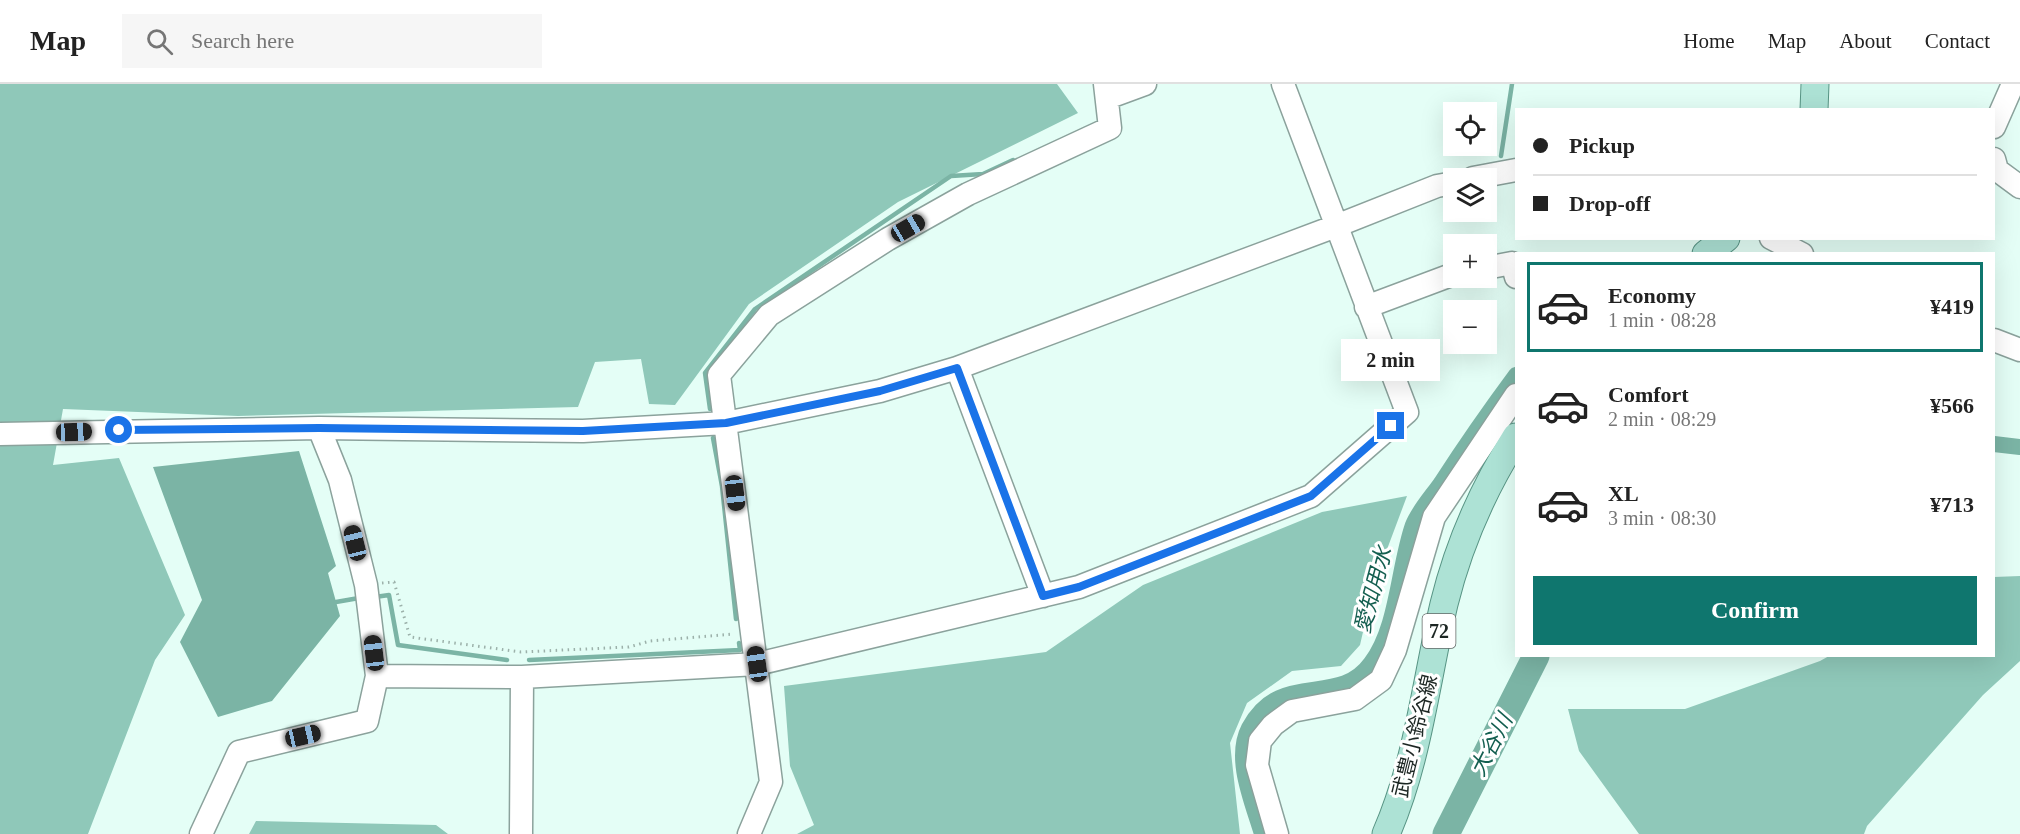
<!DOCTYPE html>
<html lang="en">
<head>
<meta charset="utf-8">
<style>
	:root { --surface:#fff; --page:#f6f6f6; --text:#222; --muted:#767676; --line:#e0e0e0; --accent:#0f766e }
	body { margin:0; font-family:"Times New Roman","Noto Sans JP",serif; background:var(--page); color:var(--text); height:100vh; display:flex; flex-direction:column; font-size:22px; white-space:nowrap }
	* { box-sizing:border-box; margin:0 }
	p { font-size:20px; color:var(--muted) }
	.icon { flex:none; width:33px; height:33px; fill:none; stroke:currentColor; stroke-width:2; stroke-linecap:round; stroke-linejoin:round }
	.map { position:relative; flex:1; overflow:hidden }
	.sheet { position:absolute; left:1515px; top:168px; width:480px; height:405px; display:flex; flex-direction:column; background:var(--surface); border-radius:0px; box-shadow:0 6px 24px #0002 }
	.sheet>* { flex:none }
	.hud { position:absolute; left:1515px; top:24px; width:480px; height:132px; border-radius:0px; box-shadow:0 6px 24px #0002; display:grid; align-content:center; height:132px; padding:0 18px; background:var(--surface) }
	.tools { position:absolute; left:1443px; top:18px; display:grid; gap:12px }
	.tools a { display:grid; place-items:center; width:54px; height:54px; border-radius:0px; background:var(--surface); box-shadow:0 6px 24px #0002; font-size:30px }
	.end { position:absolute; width:27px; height:27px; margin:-14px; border:8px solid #1a73e8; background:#fff; box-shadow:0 0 0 3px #fff }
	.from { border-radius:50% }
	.bubble { position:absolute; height:42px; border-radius:0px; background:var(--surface); box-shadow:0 6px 24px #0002; font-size:20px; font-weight:700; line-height:42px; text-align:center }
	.car { position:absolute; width:18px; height:36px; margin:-18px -9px; border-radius:8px; box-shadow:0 0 4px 2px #0007; background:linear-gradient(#222 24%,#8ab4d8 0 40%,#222 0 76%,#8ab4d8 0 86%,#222 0) }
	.hud b { display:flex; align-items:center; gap:21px; height:57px; font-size:22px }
	.hud b+b { border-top:2px solid var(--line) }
	.hud i { width:15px; height:15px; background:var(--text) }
	ul { padding:10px 0 0; list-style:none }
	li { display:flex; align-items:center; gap:18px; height:90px; margin:0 12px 9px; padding:0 6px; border:3px solid transparent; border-radius:0px }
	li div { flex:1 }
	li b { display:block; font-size:22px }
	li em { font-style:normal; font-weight:700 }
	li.current { border-color:var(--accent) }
	li>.icon { width:54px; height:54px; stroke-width:1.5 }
	.action { display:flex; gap:12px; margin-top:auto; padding:12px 18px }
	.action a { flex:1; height:69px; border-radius:0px; background:var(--accent); color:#fff; font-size:24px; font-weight:700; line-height:69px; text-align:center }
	header { display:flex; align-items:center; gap:36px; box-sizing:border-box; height:84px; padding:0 30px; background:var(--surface); border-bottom:2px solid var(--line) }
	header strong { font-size:28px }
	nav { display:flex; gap:33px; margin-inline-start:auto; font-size:21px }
	.search { width:420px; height:54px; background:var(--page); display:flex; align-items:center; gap:15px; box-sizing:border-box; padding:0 21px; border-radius:0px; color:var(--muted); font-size:22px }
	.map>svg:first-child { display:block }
	.forest { fill:#8fc8b9 }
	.water { fill:#7bb4a5 }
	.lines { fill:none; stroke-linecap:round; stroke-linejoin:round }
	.stream { stroke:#7bb4a5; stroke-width:4.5 }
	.canal { stroke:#7bb4a5; stroke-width:16 }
	.river { stroke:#7bb4a5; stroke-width:27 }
	.minor-casing { stroke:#8ba29c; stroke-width:25 }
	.major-casing { stroke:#579484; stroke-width:29 }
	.path { stroke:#9cb1aa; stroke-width:3; stroke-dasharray:1.5 4.5; stroke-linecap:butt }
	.minor { stroke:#fff; stroke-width:22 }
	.major { stroke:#ade2d5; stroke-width:27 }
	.route { stroke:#1a73e8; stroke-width:8 }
	.labels { text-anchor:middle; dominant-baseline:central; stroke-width:6; stroke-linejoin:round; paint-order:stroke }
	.shield { fill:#fff; stroke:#606765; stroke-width:1.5 }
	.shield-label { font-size:20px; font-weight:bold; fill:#1c2623 }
	.street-label { font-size:21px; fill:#1c2623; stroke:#fff }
	.water-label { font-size:22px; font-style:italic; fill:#145f50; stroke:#fff }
</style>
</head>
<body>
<header>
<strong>Map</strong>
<div class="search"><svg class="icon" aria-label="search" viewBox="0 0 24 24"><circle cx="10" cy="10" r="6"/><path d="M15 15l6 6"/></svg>Search here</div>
<nav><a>Home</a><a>Map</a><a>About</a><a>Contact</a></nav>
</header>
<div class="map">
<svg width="2020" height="750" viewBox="0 0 2020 750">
	<rect width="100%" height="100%" fill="#e4fef6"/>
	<path class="forest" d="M0,0H1057L1078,29L898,118L749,220L675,321L649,320L641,275L595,278L578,323L238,332L63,325L53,381L119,374L185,531L155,576L88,750H0Z
		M1407,412L1374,500L1360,561L1341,582L1292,587L1247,619L1230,659L1240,750H797L814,741L790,682L784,602L1046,568L1143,501L1322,428Z
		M2020,492V577L1983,611L1867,742L1864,750H1639L1579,667L1568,625H1685L1820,577L1829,572H1994V493Z
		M256,737L436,741L448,750H249Z"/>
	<path class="water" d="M299,367L336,482L328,489L340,532L272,617L218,633L180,558L202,516L153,383Z"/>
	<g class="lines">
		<path class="stream" d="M1501,72L1512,0
			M710,325L705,289L755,225L951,92L983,90L1013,76
			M713,354L722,402L736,535
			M375,513L389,511L398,561L507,576
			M336,518L359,514
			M529,576L740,566L739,559"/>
		<path class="canal" d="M1994,360L2020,363
			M1262,750C1253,719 1233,675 1249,644C1281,584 1338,625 1371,579C1398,543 1398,484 1413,441C1419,426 1432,412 1441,399C1465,362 1490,326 1516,291"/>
		<path class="river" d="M1446,750L1536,572"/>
		<defs>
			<path id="minor" d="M1107,14L1145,0
				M1994,43L2013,0
				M1994,75L1997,86L2020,103
				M1473,94L1516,86
				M1771,154L1802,170
				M1486,184L1512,179L1516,193
				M1366,223L1454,190
				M1994,256L2020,266
				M957,284L1043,512
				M0,350L319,344L583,347L726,339L880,307L957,284L1336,142L1437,102L1454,99
				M377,592L522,593L757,580L1079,503L1311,412L1407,328L1283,0
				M201,750L239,668L367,637L377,592L366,501L340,396L319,344
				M521,750L522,593
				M749,750L771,698L719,291L769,231L888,155L968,110L1110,44L1105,0
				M1277,750L1257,681L1260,657L1273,641L1292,627L1355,615L1381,596L1395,566L1434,433L1516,311"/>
			<path id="major" d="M1814,26L1815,0
				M1706,170L1726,154
				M1386,750C1418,677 1426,597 1444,520C1459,459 1483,405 1516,353"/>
		</defs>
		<use href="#minor" class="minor-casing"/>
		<use href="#major" class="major-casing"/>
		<path class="path" d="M382,499L394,498L410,553L521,568L629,563L650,557L734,550"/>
		<use href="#minor" class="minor"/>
		<use href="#major" class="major"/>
	</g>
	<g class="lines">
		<path class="route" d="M119,346L319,344L583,347L726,339L880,307L957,284L1043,512L1079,503L1311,412L1391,342"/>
	</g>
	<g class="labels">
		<rect class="shield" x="1422.5" y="530" width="33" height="34" rx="4.5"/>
		<g class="shield-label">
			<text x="1439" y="547">72</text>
		</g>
		<g class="street-label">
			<text transform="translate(1415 652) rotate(-76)">武豊小鈴谷線</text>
		</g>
		<g class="water-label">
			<text transform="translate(1373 506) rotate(-75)">愛知用水</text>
			<text transform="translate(1491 661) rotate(-63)">大谷川</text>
		</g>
	</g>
</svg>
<div class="tools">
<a><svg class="icon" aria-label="locate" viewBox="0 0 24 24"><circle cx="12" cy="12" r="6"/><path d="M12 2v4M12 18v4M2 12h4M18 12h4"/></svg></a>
<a><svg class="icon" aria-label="layers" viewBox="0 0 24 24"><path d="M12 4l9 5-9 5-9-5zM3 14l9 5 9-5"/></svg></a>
<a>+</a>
<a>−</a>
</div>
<i class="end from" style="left:119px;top:346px"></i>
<i class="end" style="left:1391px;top:342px"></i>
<div class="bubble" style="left:1341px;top:255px;width:99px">2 min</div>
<i class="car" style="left:908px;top:144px;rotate:60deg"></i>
<i class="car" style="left:74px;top:348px;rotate:88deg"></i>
<i class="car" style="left:735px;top:409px;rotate:173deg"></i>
<i class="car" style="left:355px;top:459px;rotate:346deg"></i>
<i class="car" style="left:374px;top:569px;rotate:353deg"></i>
<i class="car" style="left:757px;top:580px;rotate:352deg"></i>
<i class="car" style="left:303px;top:652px;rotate:77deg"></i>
<div class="hud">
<b><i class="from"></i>Pickup</b>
<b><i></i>Drop-off</b>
</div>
<section class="sheet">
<ul>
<li class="current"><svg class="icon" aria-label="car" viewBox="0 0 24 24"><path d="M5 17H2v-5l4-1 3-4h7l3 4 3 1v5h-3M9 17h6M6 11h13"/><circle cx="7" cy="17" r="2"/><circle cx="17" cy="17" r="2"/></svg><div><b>Economy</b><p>1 min · 08:28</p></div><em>¥419</em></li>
<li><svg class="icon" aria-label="car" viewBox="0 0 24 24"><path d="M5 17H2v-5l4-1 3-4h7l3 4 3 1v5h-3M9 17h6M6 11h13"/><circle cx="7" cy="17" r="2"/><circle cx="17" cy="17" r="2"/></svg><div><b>Comfort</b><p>2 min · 08:29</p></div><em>¥566</em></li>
<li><svg class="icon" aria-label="car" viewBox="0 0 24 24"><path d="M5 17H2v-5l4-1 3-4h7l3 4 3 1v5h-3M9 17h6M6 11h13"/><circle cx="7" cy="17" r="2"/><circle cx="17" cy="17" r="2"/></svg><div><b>XL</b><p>3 min · 08:30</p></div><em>¥713</em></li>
</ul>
<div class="action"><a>Confirm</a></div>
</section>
</div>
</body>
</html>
